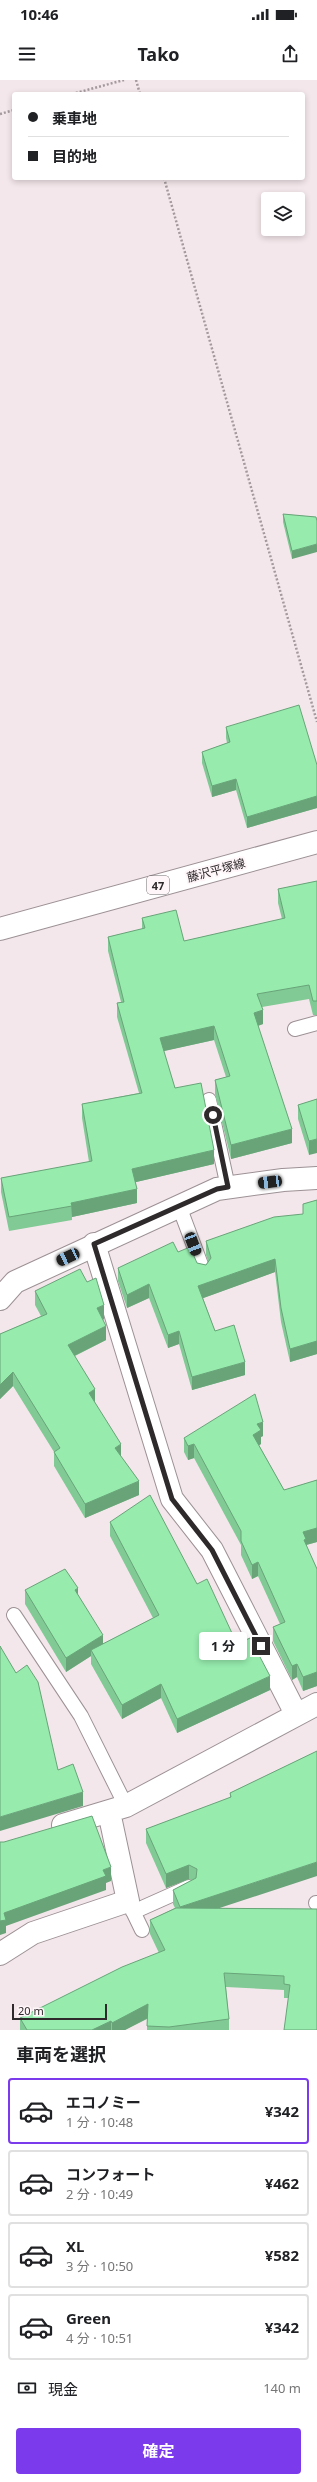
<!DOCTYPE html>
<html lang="ja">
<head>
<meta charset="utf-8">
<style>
	:root { --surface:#fff; --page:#f6f6f6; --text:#202124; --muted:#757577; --line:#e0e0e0; --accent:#7c3aed }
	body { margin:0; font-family:"Noto Sans","Noto Sans JP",sans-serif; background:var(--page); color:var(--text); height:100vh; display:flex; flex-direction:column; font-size:15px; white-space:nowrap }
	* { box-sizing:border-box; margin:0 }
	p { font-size:13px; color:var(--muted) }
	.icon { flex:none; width:22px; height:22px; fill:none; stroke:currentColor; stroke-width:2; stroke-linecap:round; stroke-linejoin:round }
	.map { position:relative; height:1950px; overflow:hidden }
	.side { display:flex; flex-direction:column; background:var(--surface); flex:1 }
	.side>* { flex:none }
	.banner { position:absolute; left:12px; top:12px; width:293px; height:88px; border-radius:4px; box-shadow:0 2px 6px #0003; display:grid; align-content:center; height:88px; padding:0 16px; background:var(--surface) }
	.controls { position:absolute; left:261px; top:112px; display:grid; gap:8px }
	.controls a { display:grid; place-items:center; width:44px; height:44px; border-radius:4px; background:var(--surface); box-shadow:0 2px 6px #0003; font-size:20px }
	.scale { position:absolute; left:12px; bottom:10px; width:95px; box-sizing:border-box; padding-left:4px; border:2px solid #2e292b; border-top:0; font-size:11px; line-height:14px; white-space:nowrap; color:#2e292b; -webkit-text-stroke:3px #fef6f8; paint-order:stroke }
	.end { position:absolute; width:18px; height:18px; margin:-9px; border:5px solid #2e292b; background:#fff; box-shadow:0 0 0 2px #fff }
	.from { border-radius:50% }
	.bubble { position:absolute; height:28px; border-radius:4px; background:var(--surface); box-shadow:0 2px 6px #0003; font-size:13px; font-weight:700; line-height:28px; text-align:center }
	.car { position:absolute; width:12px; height:24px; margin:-12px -6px; border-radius:5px; box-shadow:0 0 3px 1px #0007; background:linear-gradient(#222 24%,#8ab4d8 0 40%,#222 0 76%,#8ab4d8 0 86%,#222 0) }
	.banner b { display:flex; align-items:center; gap:14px; height:38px; font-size:15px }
	.banner b+b { border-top:1px solid var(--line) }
	.banner i { width:10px; height:10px; background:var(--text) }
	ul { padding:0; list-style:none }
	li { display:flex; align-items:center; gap:12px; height:66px; margin:0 8px 6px; padding:0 8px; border:2px solid var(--line); border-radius:4px }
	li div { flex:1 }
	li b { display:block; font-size:15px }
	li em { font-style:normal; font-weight:700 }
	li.active { border-color:var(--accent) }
	li>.icon { width:36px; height:36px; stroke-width:1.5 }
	h2 { padding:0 16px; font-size:18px; line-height:48px }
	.pay { display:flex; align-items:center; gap:10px; height:44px; padding:0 16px; font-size:15px }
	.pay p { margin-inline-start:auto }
	.cta { display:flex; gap:8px; margin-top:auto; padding:8px 16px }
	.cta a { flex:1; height:46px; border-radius:4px; background:var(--accent); color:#fff; font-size:16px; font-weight:700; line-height:46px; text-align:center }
	.status { display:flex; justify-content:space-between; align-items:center; height:28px; padding:0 20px; background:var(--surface); direction:ltr }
	.status svg { height:11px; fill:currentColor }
	header { display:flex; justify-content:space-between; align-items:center; height:52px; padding:0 16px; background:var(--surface); font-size:18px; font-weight:700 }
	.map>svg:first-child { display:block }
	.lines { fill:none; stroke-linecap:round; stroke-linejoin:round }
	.lane-casing { stroke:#9c9194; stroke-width:16 }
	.street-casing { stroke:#9c9194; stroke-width:24 }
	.primary-casing { stroke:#9c9194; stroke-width:24 }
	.path { stroke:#a49a9d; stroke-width:2.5; stroke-dasharray:2 2; stroke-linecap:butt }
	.lane { stroke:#fff; stroke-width:14 }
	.street { stroke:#fff; stroke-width:22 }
	.primary { stroke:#fff; stroke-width:22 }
	.wall { fill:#81ca95 }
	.shaded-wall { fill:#69a479 }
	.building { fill:#96ebad; stroke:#69a479 }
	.route { stroke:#2e292b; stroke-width:5 }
	.labels { text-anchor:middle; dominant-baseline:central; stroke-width:4; stroke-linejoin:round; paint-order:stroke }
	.shield { fill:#fef6f8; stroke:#6c6668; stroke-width:1 }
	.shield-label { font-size:11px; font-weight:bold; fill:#2e292b }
	.street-label { font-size:12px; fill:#2e292b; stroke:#fef6f8 }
</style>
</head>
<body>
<div class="status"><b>10:46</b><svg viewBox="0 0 49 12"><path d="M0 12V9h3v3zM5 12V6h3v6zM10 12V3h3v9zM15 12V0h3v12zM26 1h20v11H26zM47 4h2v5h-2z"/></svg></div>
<header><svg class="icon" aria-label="menu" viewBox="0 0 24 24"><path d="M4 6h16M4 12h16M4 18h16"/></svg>Tako<svg class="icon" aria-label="share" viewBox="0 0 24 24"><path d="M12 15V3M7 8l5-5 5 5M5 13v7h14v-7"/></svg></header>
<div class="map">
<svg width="317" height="1950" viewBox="0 0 317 1950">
	<rect width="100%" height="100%" fill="#f4e7eb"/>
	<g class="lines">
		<defs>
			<path id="lane" d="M295,949L317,943
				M209,1020L228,1107
				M179,1126L203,1190
				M14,1535L81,1636L126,1726
				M129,1823L142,1850
				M316,1823H317
				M133,1832L189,1807"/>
			<path id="street" d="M94,1164L172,1419L212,1470L296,1634
				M0,1219L15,1202L217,1109L283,1100L317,1098
				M63,1745L126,1726L317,1624
				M0,1874L33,1853L128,1821L109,1732"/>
			<path id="primary" d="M0,849L317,762"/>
		</defs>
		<use href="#lane" class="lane-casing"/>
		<use href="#street" class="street-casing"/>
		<use href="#primary" class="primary-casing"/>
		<path class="path" d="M136,0L140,14
			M72,14L124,0
			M0,34L14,30
			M164,98L317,642"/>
		<use href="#lane" class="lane"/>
		<use href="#street" class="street"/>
		<use href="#primary" class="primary"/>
	</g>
	<path class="wall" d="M283,434L316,437L292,479L283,442Z
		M226,647L317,685V728L247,748L236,710L212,717L202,683V672L227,663L226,658Z
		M317,801V935H313L309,919L262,927L263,944L258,946L292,1063L231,1079L215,1014V1000L226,997L214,960L163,971L175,1008L214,1084L136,1102L137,1123L72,1137V1140L9,1151L1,1112V1098L89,1082L82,1038V1024L139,1013L117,937V923L121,922L108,871V857L142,849V838L184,861L282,839L278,823V809Z
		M317,1019L309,1075L298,1039V1025Z
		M317,1120V1274L290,1282L281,1242L275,1192L203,1218L215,1251L245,1295L192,1310L179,1264L168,1268L149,1218L127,1228L118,1201V1188L178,1172L197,1183L206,1185L208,1181L206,1175V1161L303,1134V1124Z
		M35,1211L104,1239L103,1240L106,1260L75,1276L95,1323L139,1415L85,1438L54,1386V1372L13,1306L0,1319V1254L41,1236L35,1225Z
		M263,1356L261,1357V1364L259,1365L284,1410L317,1400V1462L306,1465L317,1489V1606L303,1611L297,1597L292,1600L273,1561V1547L280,1544L258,1496L252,1499L241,1475V1465L194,1378L188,1380L184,1372V1358Z
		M110,1442L197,1504L237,1564L270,1610L177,1653L161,1618L122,1639L91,1584V1576L66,1592L25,1524V1510L78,1515L103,1564L153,1538L110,1456Z
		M317,1671L220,1828L317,1829L288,1918H284V1910L226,1907L229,1939V1950H147V1939L125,1950H20V1938L159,1873L150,1854V1840L175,1828L173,1824V1810L192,1800L189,1799L166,1808L146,1763V1749L230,1718V1713Z"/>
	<path class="shaded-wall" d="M317,464V472L292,479V471Z
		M236,699V710L212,717V706Z
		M317,716V728L247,748V737Z
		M263,930V944L254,947V933Z
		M214,946V960L160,972V958Z
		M292,1049V1063L231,1079V1065Z
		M317,1059V1073L309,1075V1061Z
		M214,1070V1084L132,1103V1089Z
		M137,1109V1123L72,1137L71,1123Z
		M275,1179V1192L198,1220V1206Z
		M149,1204V1218L127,1228V1215Z
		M104,1225V1239L97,1242V1228Z
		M106,1246V1260L68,1279V1265Z
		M179,1251V1264L168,1268V1255Z
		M317,1261V1274L290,1282V1269Z
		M245,1282V1295L192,1310V1297Z
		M13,1292V1306L0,1319V1305Z
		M95,1309V1323L89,1313Z
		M263,1342V1356L261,1357V1364L253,1369V1355L257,1344Z
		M121,1364V1378L115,1368Z
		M194,1364V1378L188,1380V1366Z
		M139,1401V1415L85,1438V1424Z
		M317,1448V1462L306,1465V1473L303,1452Z
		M258,1482V1496L252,1499V1485Z
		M78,1508V1522L75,1510Z
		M103,1555V1569L91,1570V1576L66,1592V1578Z
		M297,1584V1597L292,1600V1586Z
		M317,1592V1606L303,1611V1597Z
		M270,1596V1610L177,1653V1639Z
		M161,1604V1618L122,1639V1625Z
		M83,1712V1726L0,1751V1737Z
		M317,1782V1796L180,1841V1827Z
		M189,1785V1799L166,1808V1794Z
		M111,1787V1801L106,1803V1810L6,1846V1853L0,1855V1841L4,1833L103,1790Z
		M148,1924V1938L125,1950H112V1943Z
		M111,1941V1950H92Z"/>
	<path class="building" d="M283,434L316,437L317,441V464L292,471Z
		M299,625L317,685V716L247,737L236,699L212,706L202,672L230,662L226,647Z
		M317,801V921H313L309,905L257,914L263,930L254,933L292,1049L231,1065L215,1000L230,996L214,946L160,958L175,1008L201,1003L214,1070L132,1089L137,1109L71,1123L72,1126L9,1137L1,1098L92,1081L82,1024L142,1013L117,923L124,922L108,857L145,848L142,838L176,830L184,861L285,838L278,809Z
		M317,1019V1059L309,1061L298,1025Z
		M317,1120V1261L290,1269L281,1228L275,1179L198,1206L215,1251L234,1245L245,1282L192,1297L179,1251L168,1255L149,1204L127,1215L118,1188L173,1162L178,1172L190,1167L197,1183L206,1185L211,1178L206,1161L274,1137L303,1134V1124Z
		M80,1189L87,1202L96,1198L104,1225L97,1228L106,1246L68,1265L95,1309L89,1313L121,1364L115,1368L139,1401L85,1424L54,1372L60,1368L13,1292L0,1305V1254L47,1234L35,1211Z
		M255,1314L263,1342L257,1344L261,1350L253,1355L284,1410L317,1400V1448L303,1452L306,1459L304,1460L317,1489V1592L303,1597L297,1584L292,1586L273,1547L285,1542L258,1482L252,1485L241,1461V1451L194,1364L188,1366L184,1358Z
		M150,1415L197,1504L207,1499L237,1564L250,1558L270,1596L177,1639L161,1604L122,1625L91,1570L159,1535L110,1442Z
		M65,1489L78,1508L75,1510L103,1555L66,1578L25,1510Z
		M0,1566L16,1593L27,1585L38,1602L58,1690L73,1684L83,1712L0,1737Z
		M317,1671V1782L180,1827L173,1810L196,1798L197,1789L189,1785L166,1794L146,1749L231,1717L230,1713Z
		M92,1736L111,1787L103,1790L106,1796L4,1833L6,1840L0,1841V1762H4Z
		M176,1828L317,1829V1950H284L290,1905L284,1904V1896L224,1893L229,1939L169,1947L147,1946L148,1924L112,1943L111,1941L92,1950H27L20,1938L122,1887L165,1870L150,1840Z"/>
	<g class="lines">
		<path class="route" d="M213,1035L228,1107L217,1109L94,1164L172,1419L212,1470L261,1566"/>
	</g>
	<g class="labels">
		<rect class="shield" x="147" y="796" width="22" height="18" rx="3"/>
		<g class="shield-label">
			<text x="158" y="805">47</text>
		</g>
		<g class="street-label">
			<text transform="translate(216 790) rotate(-15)">藤沢平塚線</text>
		</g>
	</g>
</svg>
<div class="controls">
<a><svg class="icon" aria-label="layers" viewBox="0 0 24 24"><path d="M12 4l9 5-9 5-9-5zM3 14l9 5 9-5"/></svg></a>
</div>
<div class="scale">20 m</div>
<i class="end from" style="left:213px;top:1035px"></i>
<i class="end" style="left:261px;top:1566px"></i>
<div class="bubble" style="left:199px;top:1552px;width:48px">1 分</div>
<i class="car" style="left:270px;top:1102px;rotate:263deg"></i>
<i class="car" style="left:193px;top:1164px;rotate:159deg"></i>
<i class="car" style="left:68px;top:1177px;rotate:245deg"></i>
<div class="banner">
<b><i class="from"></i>乗車地</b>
<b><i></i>目的地</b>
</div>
</div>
<section class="side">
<h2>車両を選択</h2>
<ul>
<li class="active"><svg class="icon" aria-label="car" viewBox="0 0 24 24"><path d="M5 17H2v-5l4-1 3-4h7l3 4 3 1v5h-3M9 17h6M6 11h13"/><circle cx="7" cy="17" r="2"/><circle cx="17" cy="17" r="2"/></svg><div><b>エコノミー</b><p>1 分 · 10:48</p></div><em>¥342</em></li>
<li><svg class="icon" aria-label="car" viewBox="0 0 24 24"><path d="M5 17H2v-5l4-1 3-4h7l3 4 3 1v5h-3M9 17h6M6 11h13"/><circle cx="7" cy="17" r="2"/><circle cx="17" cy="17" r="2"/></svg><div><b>コンフォート</b><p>2 分 · 10:49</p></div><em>¥462</em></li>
<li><svg class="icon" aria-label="car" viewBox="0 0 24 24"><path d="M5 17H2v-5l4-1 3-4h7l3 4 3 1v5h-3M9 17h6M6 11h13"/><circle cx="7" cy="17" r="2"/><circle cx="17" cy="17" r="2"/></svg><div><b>XL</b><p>3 分 · 10:50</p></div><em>¥582</em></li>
<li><svg class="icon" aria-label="car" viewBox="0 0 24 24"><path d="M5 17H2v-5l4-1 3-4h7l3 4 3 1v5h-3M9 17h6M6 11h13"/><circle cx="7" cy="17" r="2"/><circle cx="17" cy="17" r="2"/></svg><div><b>Green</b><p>4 分 · 10:51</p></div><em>¥342</em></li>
</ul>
<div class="pay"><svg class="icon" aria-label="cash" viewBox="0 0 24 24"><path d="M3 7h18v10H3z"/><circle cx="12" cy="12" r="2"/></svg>現金<p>140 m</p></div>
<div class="cta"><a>確定</a></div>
</section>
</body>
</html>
